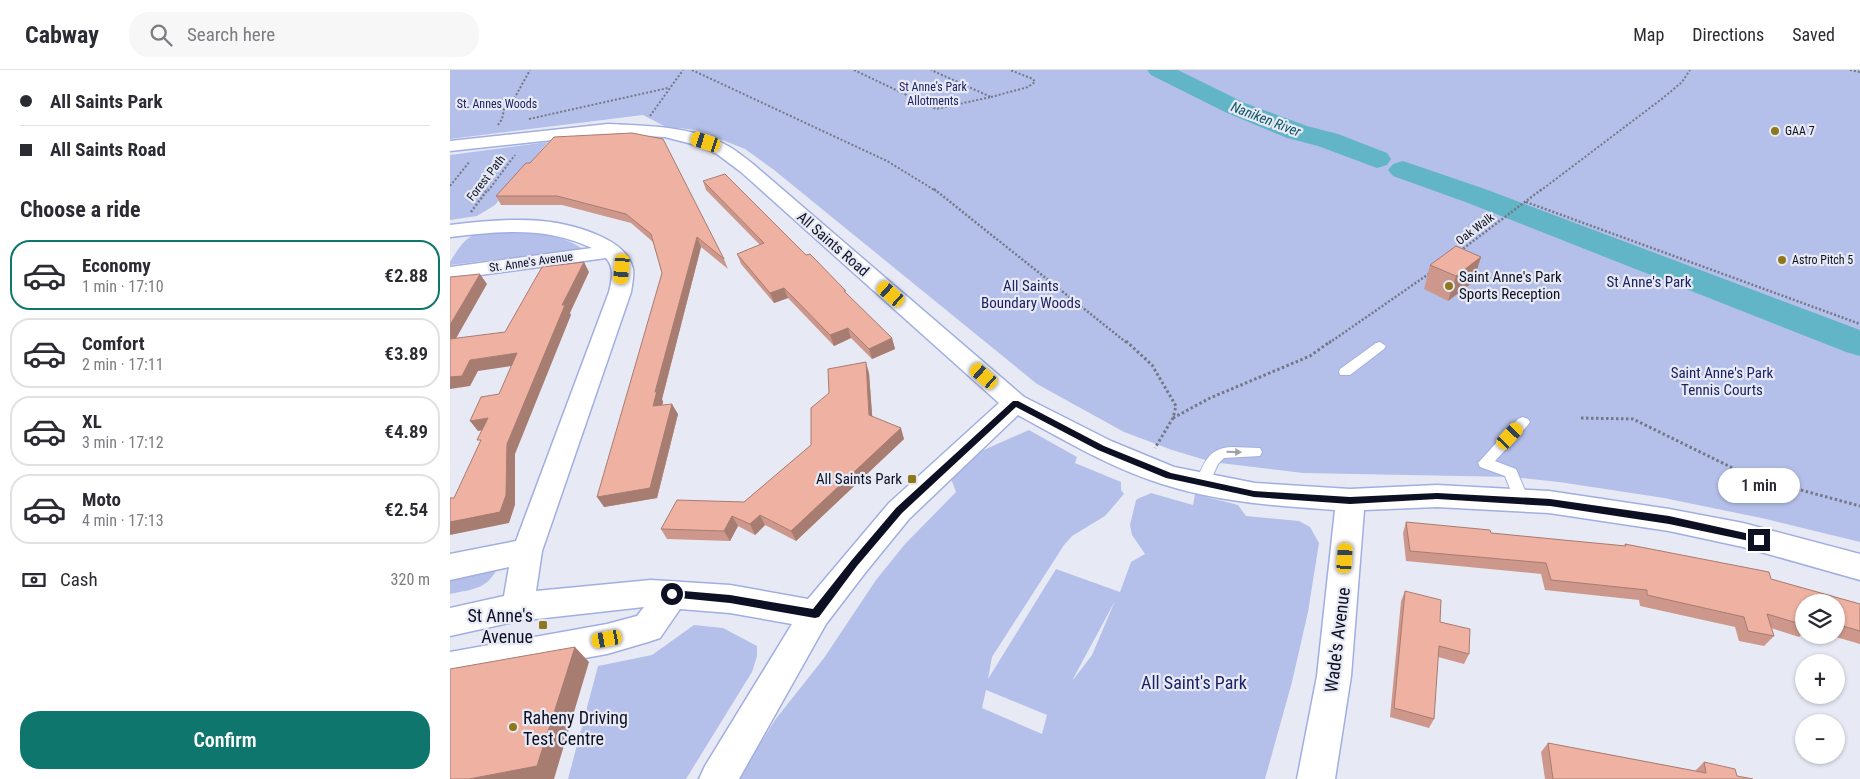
<!DOCTYPE html>
<html lang="en">
<head>
<meta charset="utf-8">
<style>
	:root { --surface:#fff; --page:#f7f7f7; --text:#2b2b33; --muted:#7c7c81; --line:#e1e1e2; --accent:#0f766e }
	body { margin:0; font-family:"Roboto Condensed",sans-serif; background:var(--page); color:var(--text); height:100vh; display:flex; flex-direction:column; font-size:19px; white-space:nowrap }
	* { box-sizing:border-box; margin:0 }
	p { font-size:16px; color:var(--muted) }
	.icon { flex:none; width:28px; height:28px; fill:none; stroke:currentColor; stroke-width:2; stroke-linecap:round; stroke-linejoin:round }
	.map { position:relative; flex:1; overflow:hidden }
	.sheet { display:flex; flex-direction:column; background:var(--surface); width:450px }
	.sheet>* { flex:none }
	.hud { display:grid; align-content:center; height:110px; padding:0 20px; background:var(--surface) }
	.buttons { position:absolute; left:1345px; top:524px; display:grid; gap:10px }
	.buttons a { display:grid; place-items:center; width:50px; height:50px; border-radius:50%; background:var(--surface); box-shadow:0 1px 4px #0004; font-size:25px }
	.end { position:absolute; width:22px; height:22px; margin:-11px; border:6px solid #0d1022; background:#fff; box-shadow:0 0 0 2px #fff }
	.from { border-radius:50% }
	.bubble { position:absolute; height:35px; border-radius:18px; background:var(--surface); box-shadow:0 1px 4px #0004; font-size:16px; font-weight:600; line-height:35px; text-align:center }
	.car { position:absolute; width:15px; height:30px; margin:-15px -8px; border-radius:6px; box-shadow:0 0 4px 1px #0007; background:linear-gradient(#f5c518 24%,#345 0 40%,#f5c518 0 76%,#345 0 86%,#f5c518 0) }
	.hud b { display:flex; align-items:center; gap:18px; height:48px; font-size:19px }
	.hud b+b { border-top:1px solid var(--line) }
	.hud i { width:12px; height:12px; background:var(--text) }
	ul { padding:0; list-style:none }
	li { display:flex; align-items:center; gap:15px; height:70px; margin:0 10px 8px; padding:0 10px; border:2px solid var(--line); border-radius:20px }
	li div { flex:1 }
	li b { display:block; font-size:19px }
	li em { font-style:normal; font-weight:600 }
	li.on { border-color:var(--accent) }
	li>.icon { width:45px; height:45px; stroke-width:1.5 }
	h2 { padding:0 20px; font-size:22px; line-height:60px }
	.pay { display:flex; align-items:center; gap:12px; height:55px; padding:0 20px; font-size:19px }
	.pay p { margin-inline-start:auto }
	.button { display:flex; gap:10px; margin-top:auto; padding:10px 20px }
	.button a { flex:1; height:58px; border-radius:20px; background:var(--accent); color:#fff; font-size:20px; font-weight:600; line-height:58px; text-align:center }
	header { display:flex; align-items:center; gap:30px; box-sizing:border-box; height:70px; padding:0 25px; background:var(--surface); border-bottom:1px solid var(--line) }
	header strong { font-size:24px }
	nav { display:flex; gap:28px; margin-inline-start:auto; font-size:18px }
	.search { width:350px; height:45px; background:var(--page); display:flex; align-items:center; gap:12px; box-sizing:border-box; padding:0 18px; border-radius:20px; color:var(--muted); font-size:19px }
	main { display:flex; flex:1; min-height:0 }
	.map>svg:first-child { display:block }
	.green { fill:#b5c0ea; fill-rule:evenodd }
	.lines { fill:none; stroke-linecap:round; stroke-linejoin:round }
	.river { fill:#62b5c7; fill-rule:evenodd }
	.service-casing { stroke:#a1aee1; stroke-width:2 }
	.minor-casing { stroke:#a1aee1; stroke-width:3 }
	.path-far2 { stroke:#747785; stroke-width:2; stroke-dasharray:2 2; stroke-linecap:butt }
	.path-far1 { stroke:#747785; stroke-width:2.5; stroke-dasharray:2 2; stroke-linecap:butt }
	.path { stroke:#747785; stroke-width:3; stroke-dasharray:2.5 2.5; stroke-linecap:butt }
	.service { fill:#fff; fill-rule:evenodd }
	.minor { fill:#fff; fill-rule:evenodd }
	.wall { fill:#cd988b }
	.shaded-wall { fill:#a77c71 }
	.building { fill:#eeb1a2; stroke:#a77c71 }
	.oneway { fill:#9e9fa7 }
	.route { fill:#0d1022 }
	.poi-dot { fill:#8e771c; stroke:#e7eaf5; stroke-width:2 }
	.labels { text-anchor:middle; dominant-baseline:central; stroke-width:4.5; stroke-linejoin:round; paint-order:stroke }
	.far-park-label { font-size:12px; fill:#1d2264; stroke:#e7eaf5 }
	.far-poi-label { font-size:12px; fill:#0d1022; stroke:#e7eaf5; text-anchor:start }
	.far-street-label { font-size:12px; fill:#0d1022; stroke:#e7eaf5 }
	.far-water-label { font-size:14px; font-style:italic; fill:#0c5562; stroke:#e7eaf5 }
	.street-label { font-size:15px; fill:#0d1022; stroke:#e7eaf5 }
	.poi-label { font-size:15px; fill:#0d1022; stroke:#e7eaf5; text-anchor:start }
	.park-label { font-size:15px; fill:#1d2264; stroke:#e7eaf5 }
	.near-poi-label { font-size:18px; fill:#0d1022; stroke:#e7eaf5; text-anchor:end }
	.near-street-label { font-size:18px; fill:#0d1022; stroke:#e7eaf5 }
	.near-park-label { font-size:18px; fill:#1d2264; stroke:#e7eaf5 }
</style>
</head>
<body>
<header>
<strong>Cabway</strong>
<div class="search"><svg class="icon" aria-label="search" viewBox="0 0 24 24"><circle cx="10" cy="10" r="6"/><path d="M15 15l6 6"/></svg>Search here</div>
<nav><a>Map</a><a>Directions</a><a>Saved</a></nav>
</header>
<main>
<section class="sheet">
<div class="hud">
<b><i class="from"></i>All Saints Park</b>
<b><i></i>All Saints Road</b>
</div>
<h2>Choose a ride</h2>
<ul>
<li class="on"><svg class="icon" aria-label="car" viewBox="0 0 24 24"><path d="M5 17H2v-5l4-1 3-4h7l3 4 3 1v5h-3M9 17h6M6 11h13"/><circle cx="7" cy="17" r="2"/><circle cx="17" cy="17" r="2"/></svg><div><b>Economy</b><p>1 min · 17:10</p></div><em>€2.88</em></li>
<li><svg class="icon" aria-label="car" viewBox="0 0 24 24"><path d="M5 17H2v-5l4-1 3-4h7l3 4 3 1v5h-3M9 17h6M6 11h13"/><circle cx="7" cy="17" r="2"/><circle cx="17" cy="17" r="2"/></svg><div><b>Comfort</b><p>2 min · 17:11</p></div><em>€3.89</em></li>
<li><svg class="icon" aria-label="car" viewBox="0 0 24 24"><path d="M5 17H2v-5l4-1 3-4h7l3 4 3 1v5h-3M9 17h6M6 11h13"/><circle cx="7" cy="17" r="2"/><circle cx="17" cy="17" r="2"/></svg><div><b>XL</b><p>3 min · 17:12</p></div><em>€4.89</em></li>
<li><svg class="icon" aria-label="car" viewBox="0 0 24 24"><path d="M5 17H2v-5l4-1 3-4h7l3 4 3 1v5h-3M9 17h6M6 11h13"/><circle cx="7" cy="17" r="2"/><circle cx="17" cy="17" r="2"/></svg><div><b>Moto</b><p>4 min · 17:13</p></div><em>€2.54</em></li>
</ul>
<div class="pay"><svg class="icon" aria-label="cash" viewBox="0 0 24 24"><path d="M3 7h18v10H3z"/><circle cx="12" cy="12" r="2"/></svg>Cash<p>320 m</p></div>
<div class="button"><a>Confirm</a></div>
</section>
<div class="map">
<svg width="1410" height="709" viewBox="0 0 1410 709">
	<rect width="100%" height="100%" fill="#e7eaf5"/>
	<path class="green" d="M0,0H1410V472L1316,449L1214,428L1109,412L1062,407L853,403L762,392L722,380L674,362L587,314L324,100L295,79L247,60L216,57L193,45L0,69Z
		M98,72L45,135L27,146L0,150V85Z
		M34,161C68,162 104,159 133,179L0,195V192C10,176 15,166 34,161Z
		M579,360L627,387L625,393L671,412V420L674,424L655,446L622,466L614,475L542,587L538,609L606,499L670,522L681,492L695,484L682,465L680,455L686,430C690,427 696,426 701,423L743,435L745,424L788,435L796,446L849,451L860,457L869,473L858,542L842,612L815,709H288L325,650L374,588L426,510L455,474L506,422L500,406L527,383ZM665,531L642,585L623,610V609ZM536,620L597,645L592,664L532,638Z
		M48,497C37,520 23,519 0,524V503Z
		M244,555L273,558L307,576V586L302,602L236,709H118L148,596L202,585Z"/>
	<g class="lines">
		<path class="river" d="M697,0H728L795,33L857,56L888,64L937,83L941,89L937,95L927,98L868,76L837,68L777,43L701,5Z
			M953,91L1035,119L1410,260V286L1396,282L1018,133L943,106L938,100L943,94Z"/>
		<defs>
			<path id="service" d="M930,272L936,276L934,279L900,305H890L889,302L890,299L926,273Z
				M1073,347L1078,349L1080,352L1078,355L1045,391L1066,399L1079,430L1076,434L1071,436L1066,434L1055,406L1030,397L1028,393L1068,349Z
				M782,377L810,378L812,382L810,386L774,388L768,394L757,418L752,420L747,418L745,414C754,394 757,378 782,377Z"/>
			<path id="minor" d="M158,54C198,56 243,56 278,76C287,81 295,88 303,94L574,327L661,371L724,397L805,413L900,419L987,415L1099,421L1219,439L1293,453L1410,484V510L1293,477L1219,461L1099,443L987,437L914,440L901,606L885,709H847L867,606L885,440C826,436 768,432 712,414C661,398 614,370 568,345L459,449L415,503L376,554L289,709H249L255,696L342,554L280,543L230,539L210,568L198,572L157,584L0,612V582L157,554L187,546L194,537L68,551L0,566V538L54,526L59,497L0,510V484L66,471L159,222C162,210 165,198 156,188L0,209V197L142,178C96,156 49,161 0,167V155C51,149 102,144 150,166C165,173 179,182 183,199C184,207 182,215 181,222L92,481L86,521L201,510L280,515L358,529L439,433L549,333L291,102L267,84L250,76L215,67L158,64L0,81V71Z"/>
		</defs>
		<use href="#service" class="service-casing"/>
		<use href="#minor" class="minor-casing"/>
		<path class="path-far2" d="M242,0L437,91L486,121
			M404,0L486,39L541,27L481,0
			M1400,0L1410,2
			M541,27L578,17L585,12L583,9L560,0
			M200,46L233,0
			M79,49L218,18
			M48,55L52,49L54,39L65,27L80,0
			M0,116L20,91
			M38,121L65,85
			M1090,121L1213,28L1232,12L1240,0"/>
		<path class="path-far1" d="M484,119L677,273
			M1076,132L1410,254
			M21,142L38,119
			M1010,181L1092,119
			M879,273L980,203"/>
		<path class="path" d="M676,271L702,295L726,336L723,348L705,378
			M723,348L760,328L860,286L881,271
			M1131,348L1183,349L1299,406L1410,436"/>
		<use href="#service" class="service"/>
		<use href="#minor" class="minor"/>
	</g>
	<path class="wall" d="M182,63L274,189L278,199L251,177L212,329L213,332L212,335L228,344L207,428L154,437L212,203L203,172L181,153L112,135H51L46,126L80,93Z
		M253,111L356,185L442,268L445,279L422,289L401,268L384,276L338,228L324,233L291,194L287,184L310,175L256,120Z
		M1031,187L1023,212L998,231L974,219L980,195Z
		M419,303L422,346L454,369L346,471L315,455L305,465L288,456L280,471L217,469L211,459L294,432L361,375Z
		M956,452L1041,463L1174,476L1175,474L1321,509L1410,534V574L1379,565H1386V532H1354V562L1349,567L1321,558L1324,566L1314,576L1289,571L1285,557L1190,536L1189,530L1095,520L1091,504L956,491L953,463Z
		M955,521L1019,584L1014,594L988,587L984,649L979,658L940,647L951,531Z
		M1098,673L1245,701L1254,692L1287,706L1303,709H1095L1091,682Z"/>
	<path class="shaded-wall" d="M247,167L251,177L212,329L213,332L209,347L203,336L205,322Z
		M1031,187L1023,212L998,231L1006,206Z
		M134,192L139,202L120,243L121,245L65,384V435L59,453L0,465V452L57,374L112,235Z
		M30,204L37,214L0,279V255Z
		M334,218L338,228L324,233L320,223Z
		M398,258L401,268L384,276L380,265Z
		M442,268L445,279L422,289L419,279Z
		M67,283L74,294L28,301L20,316L0,319V307L20,290Z
		M416,292L419,303L423,356L419,345Z
		M222,334L228,344L207,428L154,437L147,427Z
		M38,348L46,358L28,361L20,351Z
		M451,358L454,369L346,471L341,461Z
		M310,445L315,455L305,465L300,454Z
		M282,446L288,456L280,471L274,461Z
		M125,577L139,592L104,709H19Z"/>
	<path class="building" d="M182,63L213,69L274,189L247,167L205,322L207,321L203,336L222,334L200,418L147,427L212,203L201,164L176,144L107,126H46L76,93H80L104,67Z
		M275,104L356,185L360,184L396,221H394L442,268L419,279L398,258L380,265L334,218L320,223L287,184L314,173L253,111Z
		M1006,176L1031,187L1006,206L980,195Z
		M134,192L112,235H115L57,374L56,425L50,442L0,452V428H4L31,370H27L38,348L20,351L31,327L49,324L67,283L20,290L12,306L0,307V269L55,262L92,197Z
		M30,204L0,255V207Z
		M416,292L419,345L451,358L341,461L310,445L300,454L282,446L274,461L211,459L227,430L294,432L361,375V338L379,323L378,299Z
		M956,452L1040,460L1041,463L1134,472L1176,476L1175,474L1319,502L1321,509L1410,534V561L1386,554V532H1354V555L1317,544L1324,566L1298,561L1294,547L1197,525V520L1101,510L1096,493L960,481Z
		M955,521L991,530L990,552L1020,559L1019,584L989,576L984,649L944,638Z
		M125,577L87,696L19,709H0V599Z
		M1098,673L1256,703L1254,692L1285,699L1287,706L1303,709H1103Z"/>
	<defs><path id="oneway-solid" d="M-6-.8H1V-3.2L6.5 0L1 3.2V.8H-6Z" transform="scale(1.25)"/></defs>
	<use class="oneway" href="#oneway-solid" transform="translate(784 382) rotate(2)"/>
	<path class="route" d="M563,331H568L654,376L721,403L804,421L900,427L987,423L1100,429L1219,446L1309,466L1314,470L1309,473L1219,454L1100,436L987,429L900,434L804,427L716,408L648,380L566,337L452,443L407,496L369,547L365,548L280,533L219,527V521L222,520L280,525L363,539L401,491L446,438Z"/>
	<g class="poi-dot">
		<circle cx="1325" cy="61" r="5"/>
		<circle cx="1332" cy="190" r="5"/>
		<circle cx="999" cy="216" r="5"/>
		<rect x="457" y="404" width="10" height="10" rx="2.5"/>
		<rect x="88" y="550" width="10" height="10" rx="2.5"/>
		<circle cx="63" cy="657" r="5"/>
	</g>
	<g class="labels">
		<g class="far-park-label">
			<text x="483" y="17">St Anne's Park<tspan x="483" dy="14">Allotments</tspan></text>
			<text x="47" y="34">St. Annes Woods</text>
		</g>
		<g class="far-poi-label">
			<text x="1335" y="61">GAA 7</text>
			<text x="1342" y="190">Astro Pitch 5</text>
		</g>
		<g class="far-street-label">
			<text transform="translate(36 108) rotate(-52)">Forest Path</text>
			<text transform="translate(1025 159) rotate(-37)">Oak Walk</text>
			<text transform="translate(81 192) rotate(-8)">St. Anne's Avenue</text>
		</g>
		<g class="far-water-label">
			<text transform="translate(816 49) rotate(21)">Naniken River</text>
		</g>
		<g class="street-label">
			<text transform="translate(383 174) rotate(41)">All Saints Road</text>
		</g>
		<g class="poi-label">
			<text x="1009" y="207">Saint Anne's Park<tspan x="1009" dy="17">Sports Reception</tspan></text>
			<text x="452" y="409" text-anchor="end">All Saints Park</text>
		</g>
		<g class="park-label">
			<text x="1199" y="212">St Anne's Park</text>
			<text x="581" y="216">All Saints<tspan x="581" dy="17">Boundary Woods</tspan></text>
			<text x="1272" y="303">Saint Anne's Park<tspan x="1272" dy="17">Tennis Courts</tspan></text>
		</g>
		<g class="near-poi-label">
			<text x="83" y="545">St Anne's<tspan x="83" dy="21">Avenue</tspan></text>
			<text x="73" y="647" text-anchor="start">Raheny Driving<tspan x="73" dy="21">Test Centre</tspan></text>
		</g>
		<g class="near-street-label">
			<text transform="translate(887 570) rotate(-83)">Wade's Avenue</text>
		</g>
		<g class="near-park-label">
			<text x="744" y="612">All Saint's Park</text>
		</g>
	</g>
</svg>
<div class="buttons">
<a><svg class="icon" aria-label="layers" viewBox="0 0 24 24"><path d="M12 4l9 5-9 5-9-5zM3 14l9 5 9-5"/></svg></a>
<a>+</a>
<a>−</a>
</div>
<i class="end from" style="left:222px;top:524px"></i>
<i class="end" style="left:1309px;top:470px"></i>
<div class="bubble" style="left:1268px;top:398px;width:82px">1 min</div>
<i class="car" style="left:256px;top:72px;rotate:288deg"></i>
<i class="car" style="left:172px;top:199px;rotate:185deg"></i>
<i class="car" style="left:441px;top:224px;rotate:311deg"></i>
<i class="car" style="left:534px;top:306px;rotate:311deg"></i>
<i class="car" style="left:1060px;top:366px;rotate:43deg"></i>
<i class="car" style="left:895px;top:488px;rotate:4deg"></i>
<i class="car" style="left:157px;top:569px;rotate:260deg"></i>
</div>
</main>
</body>
</html>
